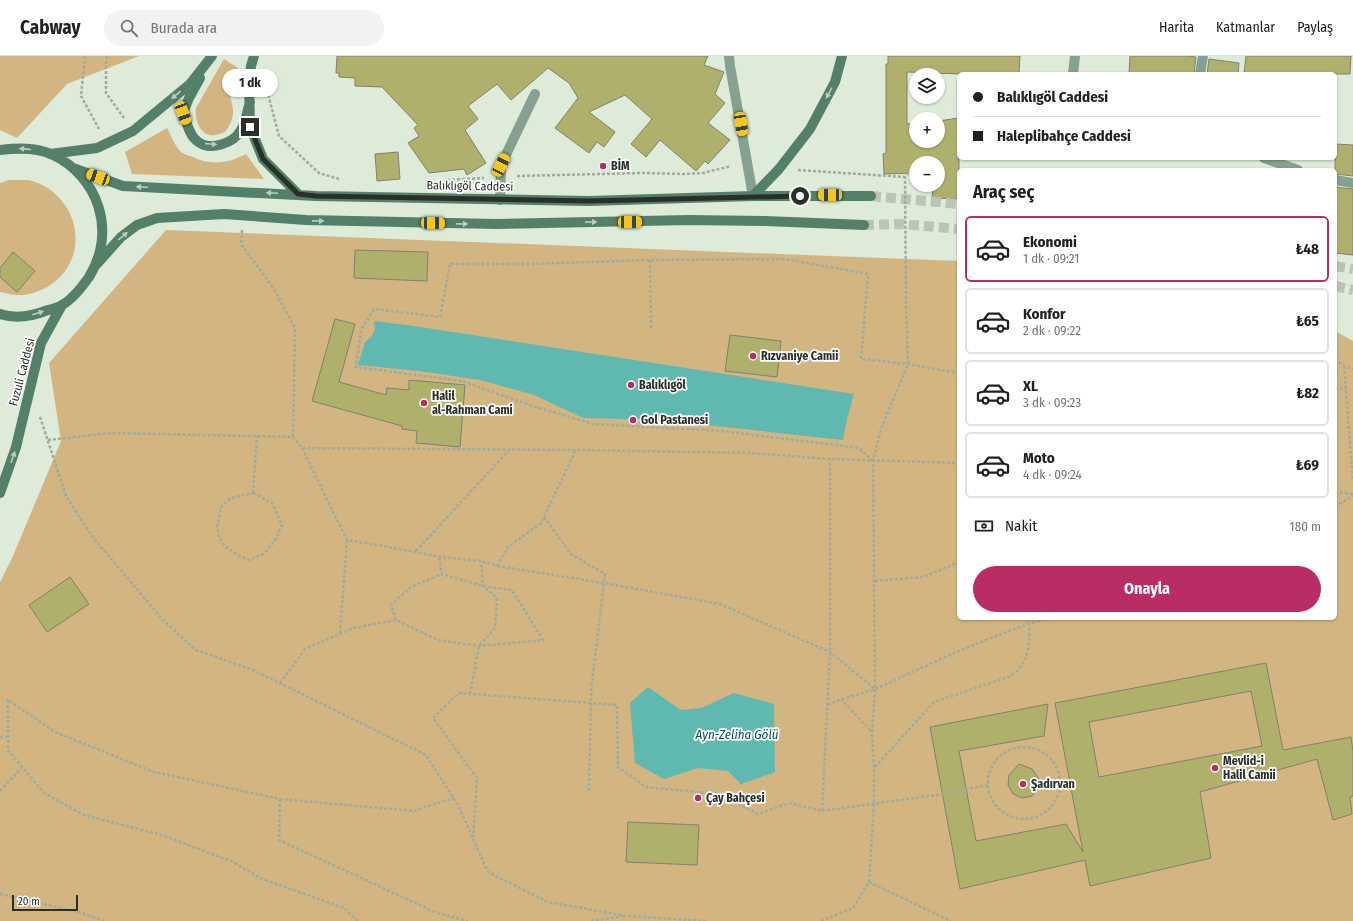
<!DOCTYPE html>
<html lang="tr">
<head>
<meta charset="utf-8">
<style>
	:root { --surface:#fff; --page:#f2f2f2; --text:#202124; --muted:#757577; --line:#e0e0e0; --accent:#b92d64 }
	body { margin:0; font-family:"Fira Sans Condensed",sans-serif; background:var(--page); color:var(--text); height:100vh; display:flex; flex-direction:column; font-size:15px; white-space:nowrap }
	* { box-sizing:border-box; margin:0 }
	p { font-size:13px; color:var(--muted) }
	.icon { flex:none; width:22px; height:22px; fill:none; stroke:currentColor; stroke-width:2; stroke-linecap:round; stroke-linejoin:round }
	.map { position:relative; flex:1; overflow:hidden }
	.sheet { position:absolute; left:957px; top:112px; width:380px; height:452px; display:flex; flex-direction:column; background:var(--surface); border-radius:6px; box-shadow:0 1px 3px #0004 }
	.sheet>* { flex:none }
	.banner { position:absolute; left:957px; top:16px; width:380px; height:88px; border-radius:6px; box-shadow:0 1px 3px #0004; display:grid; align-content:center; height:88px; padding:0 16px; background:var(--surface) }
	.buttons { position:absolute; left:909px; top:12px; display:grid; gap:8px }
	.buttons a { display:grid; place-items:center; width:36px; height:36px; border-radius:50%; background:var(--surface); box-shadow:0 1px 3px #0004; font-size:20px }
	.scale { position:absolute; left:12px; bottom:10px; width:66px; box-sizing:border-box; padding-left:4px; border:2px solid #2a2f28; border-top:0; font-size:11px; line-height:14px; white-space:nowrap; color:#2a2f28; -webkit-text-stroke:3px #fff; paint-order:stroke }
	.end { position:absolute; width:18px; height:18px; margin:-9px; border:5px solid #2a2f28; background:#fff; box-shadow:0 0 0 2px #fff }
	.from { border-radius:50% }
	.bubble { position:absolute; height:28px; border-radius:14px; background:var(--surface); box-shadow:0 1px 3px #0004; font-size:13px; font-weight:700; line-height:28px; text-align:center }
	.car { position:absolute; width:12px; height:24px; margin:-12px -6px; border-radius:5px; box-shadow:0 0 3px 1px #0007; background:linear-gradient(#f5c518 24%,#345 0 40%,#f5c518 0 76%,#345 0 86%,#f5c518 0) }
	.banner b { display:flex; align-items:center; gap:14px; height:38px; font-size:15px }
	.banner b+b { border-top:1px solid var(--line) }
	.banner i { width:10px; height:10px; background:var(--text) }
	ul { padding:0; list-style:none }
	li { display:flex; align-items:center; gap:12px; height:66px; margin:0 8px 6px; padding:0 8px; border:2px solid var(--line); border-radius:6px }
	li div { flex:1 }
	li b { display:block; font-size:15px }
	li em { font-style:normal; font-weight:700 }
	li.active { border-color:var(--accent) }
	li>.icon { width:36px; height:36px; stroke-width:1.5 }
	h2 { padding:0 16px; font-size:18px; line-height:48px }
	.pay { display:flex; align-items:center; gap:10px; height:44px; padding:0 16px; font-size:15px }
	.pay p { margin-inline-start:auto }
	.button { display:flex; gap:8px; margin-top:auto; padding:8px 16px }
	.button a { flex:1; height:46px; border-radius:24px; background:var(--accent); color:#fff; font-size:16px; font-weight:700; line-height:46px; text-align:center }
	header { display:flex; align-items:center; gap:24px; box-sizing:border-box; height:56px; padding:0 20px; background:var(--surface); border-bottom:1px solid var(--line) }
	header strong { font-size:19px }
	nav { display:flex; gap:22px; margin-inline-start:auto; font-size:14px }
	.search { width:280px; height:36px; background:var(--page); display:flex; align-items:center; gap:10px; box-sizing:border-box; padding:0 14px; border-radius:22px; color:var(--muted); font-size:15px }
	.map>svg:first-child { display:block }
	.green { fill:#d2b581 }
	.water { fill:#5fb9b0 }
	.building { fill:#b0b06d; stroke:#81816d; fill-rule:evenodd }
	.lines { fill:none; stroke-linecap:round; stroke-linejoin:round }
	.secondary-tunnel { stroke:#bac5b5; stroke-width:10; stroke-dasharray:10 5; stroke-linecap:butt }
	.path { stroke:#a1ab9c; stroke-width:2.5; stroke-dasharray:3 2; stroke-linecap:butt }
	.street { stroke:#84a191; stroke-width:10 }
	.secondary { stroke:#547f69; stroke-width:10 }
	.oneway { fill:#bbccc3 }
	.route { stroke:#2a2f28; stroke-width:5 }
	.poi-dot { fill:#b92d64; stroke:#fff; stroke-width:1.5 }
	.labels { text-anchor:middle; dominant-baseline:central; stroke-width:3.5; stroke-linejoin:round; paint-order:stroke }
	.poi-label { font-size:12px; font-weight:bold; fill:#2a2f28; stroke:#fff; text-anchor:start }
	.street-label { font-size:12px; fill:#2a2f28; stroke:#fff }
	.water-label { font-size:13px; font-style:italic; fill:#00534e; stroke:#fff }
</style>
</head>
<body>
<header>
<strong>Cabway</strong>
<div class="search"><svg class="icon" aria-label="search" viewBox="0 0 24 24"><circle cx="10" cy="10" r="6"/><path d="M15 15l6 6"/></svg>Burada ara</div>
<nav><a>Harita</a><a>Katmanlar</a><a>Paylaş</a></nav>
</header>
<div class="map">
<svg width="1353" height="865" viewBox="0 0 1353 865">
	<rect width="100%" height="100%" fill="#deebd8"/>
	<path class="green" d="M0,0H139L67,28L17,82L0,74Z
		M224,3L238,12C235,19 231,27 230,35C230,42 232,47 233,53C234,60 230,71 225,76C223,77 219,78 216,79C201,82 194,64 196,52Z
		M167,72C171,80 175,90 181,96C184,98 189,100 193,101C211,110 229,107 246,98L264,123L132,118L125,96Z
		M9,124C15,124 22,124 28,124C37,126 46,130 53,136C84,161 84,210 47,231C39,235 28,240 18,239C12,239 6,237 0,236V127Z
		M166,174L959,205V562H1335V275L1353,285V865H0V526L13,500L61,385L49,307Z"/>
	<path class="water" d="M374,265L414,270L854,338L847,363L843,384L660,364L583,362L534,339L480,324L419,315L358,309L365,286L372,280L375,273Z
		M648,631L681,654L701,652L734,637L774,648L775,716L741,728L728,715L698,712L664,723L635,707L630,647Z"/>
	<path class="building" d="M337,0H708L704,9L724,16L715,38L725,47L708,67L730,84L708,108L705,105L696,115L660,84L646,101L631,88L652,63L625,39L589,56L615,76L604,91L597,86L589,97L555,72L578,42L569,27L548,12L511,44L497,28L468,50L478,63L465,74L486,107L467,119L464,113L429,117L408,87L419,80L414,72L418,69L382,31L355,30V22L339,21V17H336Z
		M888,0H1020L1019,18H961L907,16V68L916,67V85H938V65L959,62V143L932,142L933,129H938V107H916V117L884,118L883,98L886,97V8H888Z
		M1130,0H1188L1196,1L1194,18H1129Z
		M1246,0H1351L1350,18H1244Z
		M1209,3L1239,7L1238,18H1207Z
		M1335,88L1353,89V120L1335,118Z
		M398,96L400,123L377,125L375,98Z
		M1335,131L1353,133V199L1335,197Z
		M355,194L428,196L427,225L354,222Z
		M13,196L35,215L17,236L0,221V212Z
		M335,263L355,268L339,326L386,339L387,332L409,334V324L465,329L460,391L416,387L417,375L402,373V370L312,345Z
		M730,279L781,285L777,321L725,315Z
		M70,521L89,548L47,576L29,549Z
		M1266,607L1283,694L1351,681L1353,695V740L1350,741L1352,758L1333,764L1317,703L1200,736L1211,802L1090,830L1085,804L960,833L930,671L1048,648L1044,680L959,695L976,785L1066,768L1083,796L1055,647ZM1251,635L1262,690L1099,721L1089,666Z
		M1019,708L1032,713L1039,723L1038,731L1036,736L1032,740L1022,742L1013,738L1008,729L1009,719Z
		M628,766L699,769L697,809L626,806Z"/>
	<g class="lines">
		<path class="secondary-tunnel" d="M871,140L959,148
			M864,169L902,168L959,173
			M1335,210L1353,213
			M1335,230L1353,234"/>
		<path class="path" d="M85,0L81,40L99,73
			M107,0L106,7V37L124,62
			M267,34L279,80L319,117L339,123
			M927,107L959,100
			M798,114L905,121L914,110H916
			M517,120L642,117L684,118L703,117L731,110
			M447,124L484,122
			M958,145L959,167
			M242,174L241,188L274,233L295,272L293,381
			M650,204L651,272
			M1335,303L1344,310L1353,313
			M1344,310L1353,425
			M1335,332L1346,333
			M40,361L66,440L91,479L163,564L196,594L253,614L426,699L459,751L488,816L548,846L626,860L708,865
			M48,384L112,377L293,381L302,392L576,394L751,397L830,403L959,407
			M302,392L347,484L416,496L439,501L481,505L497,510L604,527L720,548L830,596L875,633
			M873,405L859,392L722,375L593,368L530,349L462,325L356,311L361,274L374,253L440,261L450,208H532L650,204L785,203L868,218L861,303L908,308L959,317
			M1335,436L1353,438
			M253,437L272,447L282,469L276,483L265,497L249,504L239,500L225,490L219,482L217,471L221,451L231,442Z
			M253,437L257,380
			M1335,451L1353,439
			M544,461L571,498L605,518L591,635L589,737
			M416,495L510,393
			M497,510L508,491L541,467L576,394
			M875,525L923,521L959,506
			M396,564L391,549L411,531L442,518L439,501
			M340,577L347,484
			M280,627L305,593L354,572L396,564L438,584L479,590L543,584L512,534L483,530L442,518
			M470,638L479,590L495,572L497,542L483,530L481,505
			M841,643L872,676
			M828,649C844,641 863,638 880,631C934,606 989,580 1047,562
			M0,681H8
			M988 727a36 36 0 1 1 72 0a36 36 0 1 1-72 0Z
			M875,711L934,646L1008,621C1011,619 1016,617 1018,614C1030,600 1031,579 1028,562
			M0,735L22,711
			M280,743L279,784L437,857L468,865
			M822,755L943,738L988,729
			M473,782L477,722L433,662L459,637L617,649L618,711L646,731L718,738L758,758L789,747L822,755L830,596V403
			M869,826L874,747V711L872,676L875,633L873,405L881,373L908,308L906,249L905,121
			M0,838L82,857L104,865
			M358,865L344,852L260,822L233,806L162,779L84,759L44,737L8,694V644L55,676L154,716L280,743L413,755L454,742
			M591,865L623,860
			M821,865L853,852L869,826L951,865"/>
		<path class="street" d="M729,0L730,10L753,140
			M1073,18L1075,0
			M1200,18L1203,0
			M1264,102L1298,114
			M1335,124L1353,127
			M500,144L501,109L535,38"/>
		<path class="secondary" d="M254,0L251,10L249,27L250,71L263,103L298,138
			M200,22L189,42L183,57C187,67 189,79 197,85C210,96 234,87 241,74C246,66 247,55 250,46
			M0,94C17,92 35,91 51,98C99,120 117,176 89,221C82,231 73,243 62,249C58,252 52,253 48,254C33,260 15,263 0,258
			M50,98L97,92L133,75L190,28L212,0
			M73,112L123,130L316,140L589,145L753,140H871
			M753,140L779,113L810,73L835,26L842,0
			M96,209L121,181L137,169L157,162L224,158L306,164L496,168L689,164L765,165L864,169
			M0,437L16,391L41,287L62,249"/>
	</g>
	<defs><path id="oneway-solid" d="M-6-.8H1V-3.2L6.5 0L1 3.2V.8H-6Z"/></defs>
	<g class="oneway">
		<use href="#oneway-solid" transform="translate(829 37) rotate(118)"/>
		<use href="#oneway-solid" transform="translate(176 39) rotate(140)"/>
		<use href="#oneway-solid" transform="translate(211 88) rotate(4)"/>
		<use href="#oneway-solid" transform="translate(25 93) rotate(-175)"/>
		<use href="#oneway-solid" transform="translate(142 131) rotate(-177)"/>
		<use href="#oneway-solid" transform="translate(272 137) rotate(-178)"/>
		<use href="#oneway-solid" transform="translate(318 165) rotate(1)"/>
		<use href="#oneway-solid" transform="translate(591 166) rotate(-1)"/>
		<use href="#oneway-solid" transform="translate(462 168) rotate(1)"/>
		<use href="#oneway-solid" transform="translate(123 180) rotate(-40)"/>
		<use href="#oneway-solid" transform="translate(38 257) rotate(-17)"/>
		<use href="#oneway-solid" transform="translate(13 401) rotate(-71)"/>
	</g>
	<g class="lines">
		<path class="route" d="M250,71L263,103L298,138L316,140L589,145L800,140"/>
	</g>
	<g class="poi-dot">
		<circle cx="603" cy="110" r="4"/>
		<circle cx="753" cy="300" r="4"/>
		<circle cx="631" cy="329" r="4"/>
		<circle cx="424" cy="347" r="4"/>
		<circle cx="633" cy="364" r="4"/>
		<circle cx="1215" cy="712" r="4"/>
		<circle cx="1023" cy="728" r="4"/>
		<circle cx="698" cy="742" r="4"/>
	</g>
	<g class="labels">
		<g class="poi-label">
			<text x="611" y="110">BİM</text>
			<text x="761" y="300">Rızvaniye Camii</text>
			<text x="639" y="329">Balıklıgöl</text>
			<text x="432" y="340">Halil<tspan x="432" dy="14">al-Rahman Cami</tspan></text>
			<text x="641" y="364">Gol Pastanesi</text>
			<text x="1223" y="705">Mevlid-i<tspan x="1223" dy="14">Halil Camii</tspan></text>
			<text x="1031" y="728">Şadırvan</text>
			<text x="706" y="742">Çay Bahçesi</text>
		</g>
		<g class="street-label">
			<text transform="translate(470 130) rotate(1)">Balıklıgöl Caddesi</text>
			<text transform="translate(22 316) rotate(-75)">Fuzuli Caddesi</text>
		</g>
		<g class="water-label">
			<text x="737" y="678">Ayn-Zeliha Gölü</text>
		</g>
	</g>
</svg>
<div class="buttons">
<a><svg class="icon" aria-label="layers" viewBox="0 0 24 24"><path d="M12 4l9 5-9 5-9-5zM3 14l9 5 9-5"/></svg></a>
<a>+</a>
<a>−</a>
</div>
<div class="scale">20 m</div>
<i class="end from" style="left:800px;top:140px"></i>
<i class="end" style="left:250px;top:71px"></i>
<div class="bubble" style="left:222px;top:13px;width:56px">1 dk</div>
<i class="car" style="left:183px;top:57px;rotate:160deg"></i>
<i class="car" style="left:741px;top:68px;rotate:170deg"></i>
<i class="car" style="left:501px;top:109px;rotate:26deg"></i>
<i class="car" style="left:98px;top:121px;rotate:290deg"></i>
<i class="car" style="left:830px;top:139px;rotate:270deg"></i>
<i class="car" style="left:630px;top:166px;rotate:89deg"></i>
<i class="car" style="left:433px;top:167px;rotate:91deg"></i>
<div class="banner">
<b><i class="from"></i>Balıklıgöl Caddesi</b>
<b><i></i>Haleplibahçe Caddesi</b>
</div>
<section class="sheet">
<h2>Araç seç</h2>
<ul>
<li class="active"><svg class="icon" aria-label="car" viewBox="0 0 24 24"><path d="M5 17H2v-5l4-1 3-4h7l3 4 3 1v5h-3M9 17h6M6 11h13"/><circle cx="7" cy="17" r="2"/><circle cx="17" cy="17" r="2"/></svg><div><b>Ekonomi</b><p>1 dk · 09:21</p></div><em>₺48</em></li>
<li><svg class="icon" aria-label="car" viewBox="0 0 24 24"><path d="M5 17H2v-5l4-1 3-4h7l3 4 3 1v5h-3M9 17h6M6 11h13"/><circle cx="7" cy="17" r="2"/><circle cx="17" cy="17" r="2"/></svg><div><b>Konfor</b><p>2 dk · 09:22</p></div><em>₺65</em></li>
<li><svg class="icon" aria-label="car" viewBox="0 0 24 24"><path d="M5 17H2v-5l4-1 3-4h7l3 4 3 1v5h-3M9 17h6M6 11h13"/><circle cx="7" cy="17" r="2"/><circle cx="17" cy="17" r="2"/></svg><div><b>XL</b><p>3 dk · 09:23</p></div><em>₺82</em></li>
<li><svg class="icon" aria-label="car" viewBox="0 0 24 24"><path d="M5 17H2v-5l4-1 3-4h7l3 4 3 1v5h-3M9 17h6M6 11h13"/><circle cx="7" cy="17" r="2"/><circle cx="17" cy="17" r="2"/></svg><div><b>Moto</b><p>4 dk · 09:24</p></div><em>₺69</em></li>
</ul>
<div class="pay"><svg class="icon" aria-label="cash" viewBox="0 0 24 24"><path d="M3 7h18v10H3z"/><circle cx="12" cy="12" r="2"/></svg>Nakit<p>180 m</p></div>
<div class="button"><a>Onayla</a></div>
</section>
</div>
</body>
</html>
